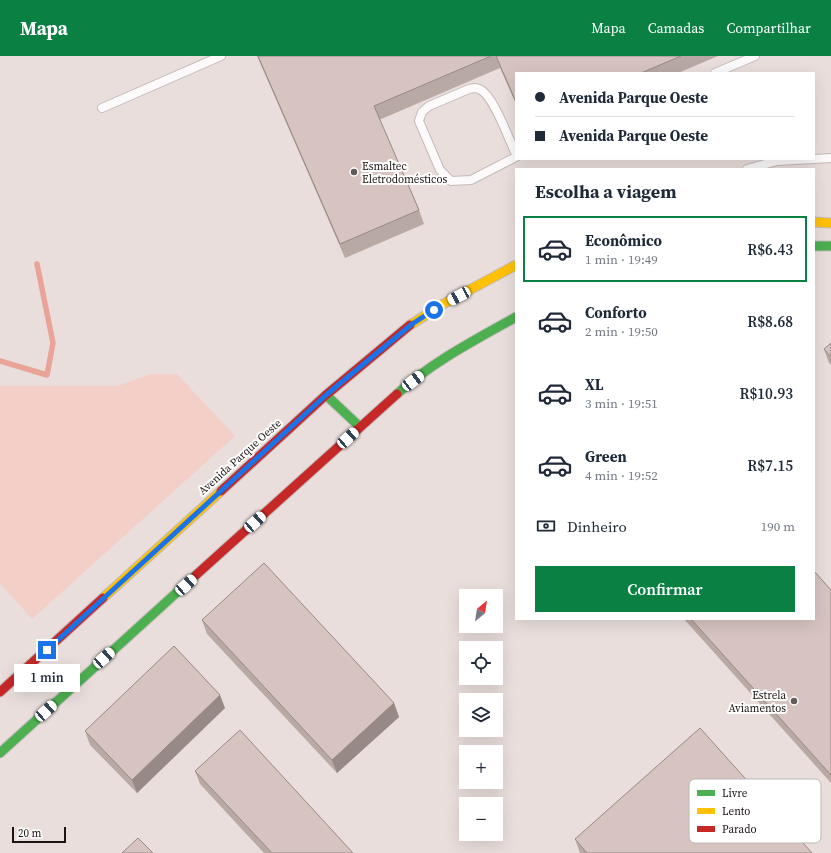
<!DOCTYPE html>
<html lang="pt">
<head>
<meta charset="utf-8">
<style>
	:root { --surface:#fff; --page:#f2f2f3; --text:#1f2937; --muted:#747a83; --line:#e0e1e3; --accent:#0b8043 }
	body { margin:0; font-family:"Source Serif 4",serif; background:var(--page); color:var(--text); height:100vh; display:flex; flex-direction:column; font-size:15px; white-space:nowrap }
	* { box-sizing:border-box; margin:0 }
	p { font-size:13px; color:var(--muted) }
	.icon { flex:none; width:22px; height:22px; fill:none; stroke:currentColor; stroke-width:2; stroke-linecap:round; stroke-linejoin:round }
	.map { position:relative; flex:1; overflow:hidden }
	.sheet { position:absolute; left:515px; top:112px; width:300px; height:452px; display:flex; flex-direction:column; background:var(--surface); border-radius:0px; box-shadow:0 4px 16px #0002 }
	.sheet>* { flex:none }
	.banner { position:absolute; left:515px; top:16px; width:300px; height:88px; border-radius:0px; box-shadow:0 4px 16px #0002; display:grid; align-content:center; height:88px; padding:0 20px; background:var(--surface) }
	.needle { width:26px; rotate:30deg }
	.tools { position:absolute; left:459px; top:533px; display:grid; gap:8px }
	.tools a { display:grid; place-items:center; width:44px; height:44px; border-radius:0px; background:var(--surface); box-shadow:0 4px 16px #0002; font-size:20px }
	.scale { position:absolute; left:12px; bottom:10px; width:54px; box-sizing:border-box; padding-left:4px; border:2px solid #1a1412; border-top:0; font-size:11px; line-height:14px; white-space:nowrap; color:#1a1412; -webkit-text-stroke:3px #fff; paint-order:stroke }
	.end { position:absolute; width:18px; height:18px; margin:-9px; border:5px solid #1a73e8; background:#fff; box-shadow:0 0 0 2px #fff }
	.from { border-radius:50% }
	.bubble { position:absolute; height:28px; border-radius:0px; background:var(--surface); box-shadow:0 4px 16px #0002; font-size:13px; font-weight:600; line-height:28px; text-align:center }
	.car { position:absolute; width:12px; height:24px; margin:-12px -6px; border-radius:5px; box-shadow:0 0 3px 1px #0007; background:linear-gradient(#fff 24%,#345 0 40%,#fff 0 76%,#345 0 86%,#fff 0) }
	.banner b { display:flex; align-items:center; gap:14px; height:38px; font-size:15px }
	.banner b+b { border-top:1px solid var(--line) }
	.banner i { width:10px; height:10px; background:var(--text) }
	ul { padding:0; list-style:none }
	li { display:flex; align-items:center; gap:12px; height:66px; margin:0 8px 6px; padding:0 12px; border:2px solid transparent; border-radius:0px }
	li div { flex:1 }
	li b { display:block; font-size:15px }
	li em { font-style:normal; font-weight:600 }
	li.on { border-color:var(--accent) }
	li>.icon { width:36px; height:36px; stroke-width:1.5 }
	h2 { padding:0 20px; font-size:18px; line-height:48px }
	.pay { display:flex; align-items:center; gap:10px; height:44px; padding:0 20px; font-size:15px }
	.pay p { margin-inline-start:auto }
	.action { display:flex; gap:8px; margin-top:auto; padding:8px 20px }
	.action a { flex:1; height:46px; border-radius:0px; background:var(--accent); color:#fff; font-size:16px; font-weight:600; line-height:46px; text-align:center }
	header { display:flex; align-items:center; gap:24px; box-sizing:border-box; height:56px; padding:0 20px; background:var(--accent); color:#fff }
	header strong { font-size:19px }
	nav { display:flex; gap:22px; margin-inline-start:auto; font-size:14px }
	.map>svg:first-child { display:block }
	.green { fill:#f3cfc8 }
	.lines { fill:none; stroke-linecap:round; stroke-linejoin:round }
	.stream { stroke:#eaa397; stroke-width:5.5 }
	.lane-casing { stroke:#c3bbb9; stroke-width:10 }
	.fast-casing { stroke:#c3bbb9; stroke-width:11 }
	.slow-casing { stroke:#c3bbb9; stroke-width:11 }
	.jam-casing { stroke:#c3bbb9; stroke-width:11 }
	.lane { stroke:#fcfafa; stroke-width:8 }
	.fast { stroke:#4caf50; stroke-width:9 }
	.slow { stroke:#ffc107; stroke-width:9 }
	.jam { stroke:#c62828; stroke-width:9 }
	.wall { fill:#b9a9a5 }
	.shaded-wall { fill:#968986 }
	.building { fill:#d7c4c0; stroke:#968986 }
	.route { stroke:#1a73e8; stroke-width:5 }
	.poi-dot { fill:#625b59; stroke:#fff; stroke-width:1.5 }
	.labels { text-anchor:middle; dominant-baseline:central; stroke-width:4; stroke-linejoin:round; paint-order:stroke }
	.poi-label { font-size:11px; fill:#1a1412; stroke:#fff; text-anchor:start }
	.street-label { font-size:11px; fill:#1a1412; stroke:#fff }
	.key { fill:#fff; stroke:#bab8b8; stroke-width:1 }
	.key-label { font-size:11px; fill:#1a1412 }
</style>
</head>
<body>
<header>
<strong>Mapa</strong>
<nav><a>Mapa</a><a>Camadas</a><a>Compartilhar</a></nav>
</header>
<div class="map">
<svg width="831" height="797" viewBox="0 0 831 797">
	<rect width="100%" height="100%" fill="#e9dedc"/>
	<path class="green" d="M150,318H177L235,380L32,563L0,527V330H118Z"/>
	<g class="lines">
		<path class="stream" d="M0,305L47,319L53,287L37,208"/>
		<defs>
			<path id="lane" d="M715,17L755,0
				M102,52L221,0
				M516,98C509,84 494,41 481,34C477,31 473,32 469,33L429,50L422,56L419,65L440,114L451,125L471,124L516,101
				M814,103L831,102
				M747,113L777,105L813,103"/>
			<path id="fast" d="M814,190H831
				M397,338C432,306 475,284 516,261
				M326,339L360,371
				M0,697L196,519"/>
			<path id="slow" d="M814,166L831,167
				M410,269L445,247L516,209
				M103,542L221,435"/>
			<path id="jam" d="M221,435L326,339L410,269
				M196,519L397,338
				M0,636L103,542"/>
		</defs>
		<use href="#lane" class="lane-casing"/>
		<use href="#fast" class="fast-casing"/>
		<use href="#slow" class="slow-casing"/>
		<use href="#jam" class="jam-casing"/>
		<use href="#lane" class="lane"/>
		<use href="#fast" class="fast"/>
		<use href="#slow" class="slow"/>
		<use href="#jam" class="jam"/>
	</g>
	<path class="wall" d="M257,0H718L678,17H516V48L500,12L379,64L419,154L424,168L345,202Z
		M831,287V309L829,307L824,293Z
		M831,534V727L684,563H814Z
		M202,564L394,647L399,661L337,717L207,578Z
		M225,652L137,737L90,689L85,675Z
		M195,715L353,797H264L200,728Z
		M575,783L812,797H580Z"/>
	<path class="shaded-wall" d="M220,639L225,652L137,737L132,724Z
		M394,647L399,661L337,717L332,704Z"/>
	<path class="building" d="M258,0H491L374,50L419,154L340,188Z
		M496,0H681L641,17H516V46Z
		M831,287V301L824,293Z
		M264,507L394,647L332,704L202,564Z
		M814,515L831,534V719L691,563H814Z
		M174,590L220,639L132,724L85,675Z
		M700,672L812,797H587L575,783Z
		M240,674L353,797H272L195,715Z
		M138,782L153,797H122Z"/>
	<g class="lines">
		<path class="route" d="M47,594L326,339L412,268L434,254"/>
	</g>
	<g class="poi-dot">
		<circle cx="354" cy="116" r="4"/>
		<circle cx="794" cy="645" r="4"/>
	</g>
	<g class="labels">
		<g class="poi-label">
			<text x="362" y="110">Esmaltec<tspan x="362" dy="13">Eletrodomésticos</tspan></text>
			<text x="786" y="639" text-anchor="end">Estrela<tspan x="786" dy="13">Aviamentos</tspan></text>
		</g>
		<g class="street-label">
			<text transform="translate(240 401) rotate(-42)">Avenida Parque Oeste</text>
		</g>
	</g>
	<rect x="689" y="723" width="132" height="64" rx="6" class="key"/>
	<rect x="697" y="734" width="18" height="6" fill="#4caf50"/>
	<rect x="697" y="752" width="18" height="6" fill="#ffc107"/>
	<rect x="697" y="770" width="18" height="6" fill="#c62828"/>
	<g class="key-label">
		<text x="722" y="741">Livre</text>
		<text x="722" y="759">Lento</text>
		<text x="722" y="777">Parado</text>
	</g>
</svg>
<div class="tools">
<a><svg class="needle" viewBox="-14 -14 28 28"><path d="M0-13l5 13h-10z" fill="#e53935"/><path d="M0 13l5-13h-10z" fill="#747a83"/></svg></a>
<a><svg class="icon" aria-label="locate" viewBox="0 0 24 24"><circle cx="12" cy="12" r="6"/><path d="M12 2v4M12 18v4M2 12h4M18 12h4"/></svg></a>
<a><svg class="icon" aria-label="layers" viewBox="0 0 24 24"><path d="M12 4l9 5-9 5-9-5zM3 14l9 5 9-5"/></svg></a>
<a>+</a>
<a>−</a>
</div>
<div class="scale">20 m</div>
<i class="end from" style="left:434px;top:254px"></i>
<i class="end" style="left:47px;top:594px"></i>
<div class="bubble" style="left:14px;top:608px;width:66px">1 min</div>
<i class="car" style="left:459px;top:240px;rotate:242deg"></i>
<i class="car" style="left:413px;top:325px;rotate:53deg"></i>
<i class="car" style="left:348px;top:382px;rotate:48deg"></i>
<i class="car" style="left:255px;top:466px;rotate:48deg"></i>
<i class="car" style="left:186px;top:529px;rotate:48deg"></i>
<i class="car" style="left:104px;top:602px;rotate:48deg"></i>
<i class="car" style="left:46px;top:655px;rotate:48deg"></i>
<div class="banner">
<b><i class="from"></i>Avenida Parque Oeste</b>
<b><i></i>Avenida Parque Oeste</b>
</div>
<section class="sheet">
<h2>Escolha a viagem</h2>
<ul>
<li class="on"><svg class="icon" aria-label="car" viewBox="0 0 24 24"><path d="M5 17H2v-5l4-1 3-4h7l3 4 3 1v5h-3M9 17h6M6 11h13"/><circle cx="7" cy="17" r="2"/><circle cx="17" cy="17" r="2"/></svg><div><b>Econômico</b><p>1 min · 19:49</p></div><em>R$6.43</em></li>
<li><svg class="icon" aria-label="car" viewBox="0 0 24 24"><path d="M5 17H2v-5l4-1 3-4h7l3 4 3 1v5h-3M9 17h6M6 11h13"/><circle cx="7" cy="17" r="2"/><circle cx="17" cy="17" r="2"/></svg><div><b>Conforto</b><p>2 min · 19:50</p></div><em>R$8.68</em></li>
<li><svg class="icon" aria-label="car" viewBox="0 0 24 24"><path d="M5 17H2v-5l4-1 3-4h7l3 4 3 1v5h-3M9 17h6M6 11h13"/><circle cx="7" cy="17" r="2"/><circle cx="17" cy="17" r="2"/></svg><div><b>XL</b><p>3 min · 19:51</p></div><em>R$10.93</em></li>
<li><svg class="icon" aria-label="car" viewBox="0 0 24 24"><path d="M5 17H2v-5l4-1 3-4h7l3 4 3 1v5h-3M9 17h6M6 11h13"/><circle cx="7" cy="17" r="2"/><circle cx="17" cy="17" r="2"/></svg><div><b>Green</b><p>4 min · 19:52</p></div><em>R$7.15</em></li>
</ul>
<div class="pay"><svg class="icon" aria-label="cash" viewBox="0 0 24 24"><path d="M3 7h18v10H3z"/><circle cx="12" cy="12" r="2"/></svg>Dinheiro<p>190 m</p></div>
<div class="action"><a>Confirmar</a></div>
</section>
</div>
</body>
</html>
